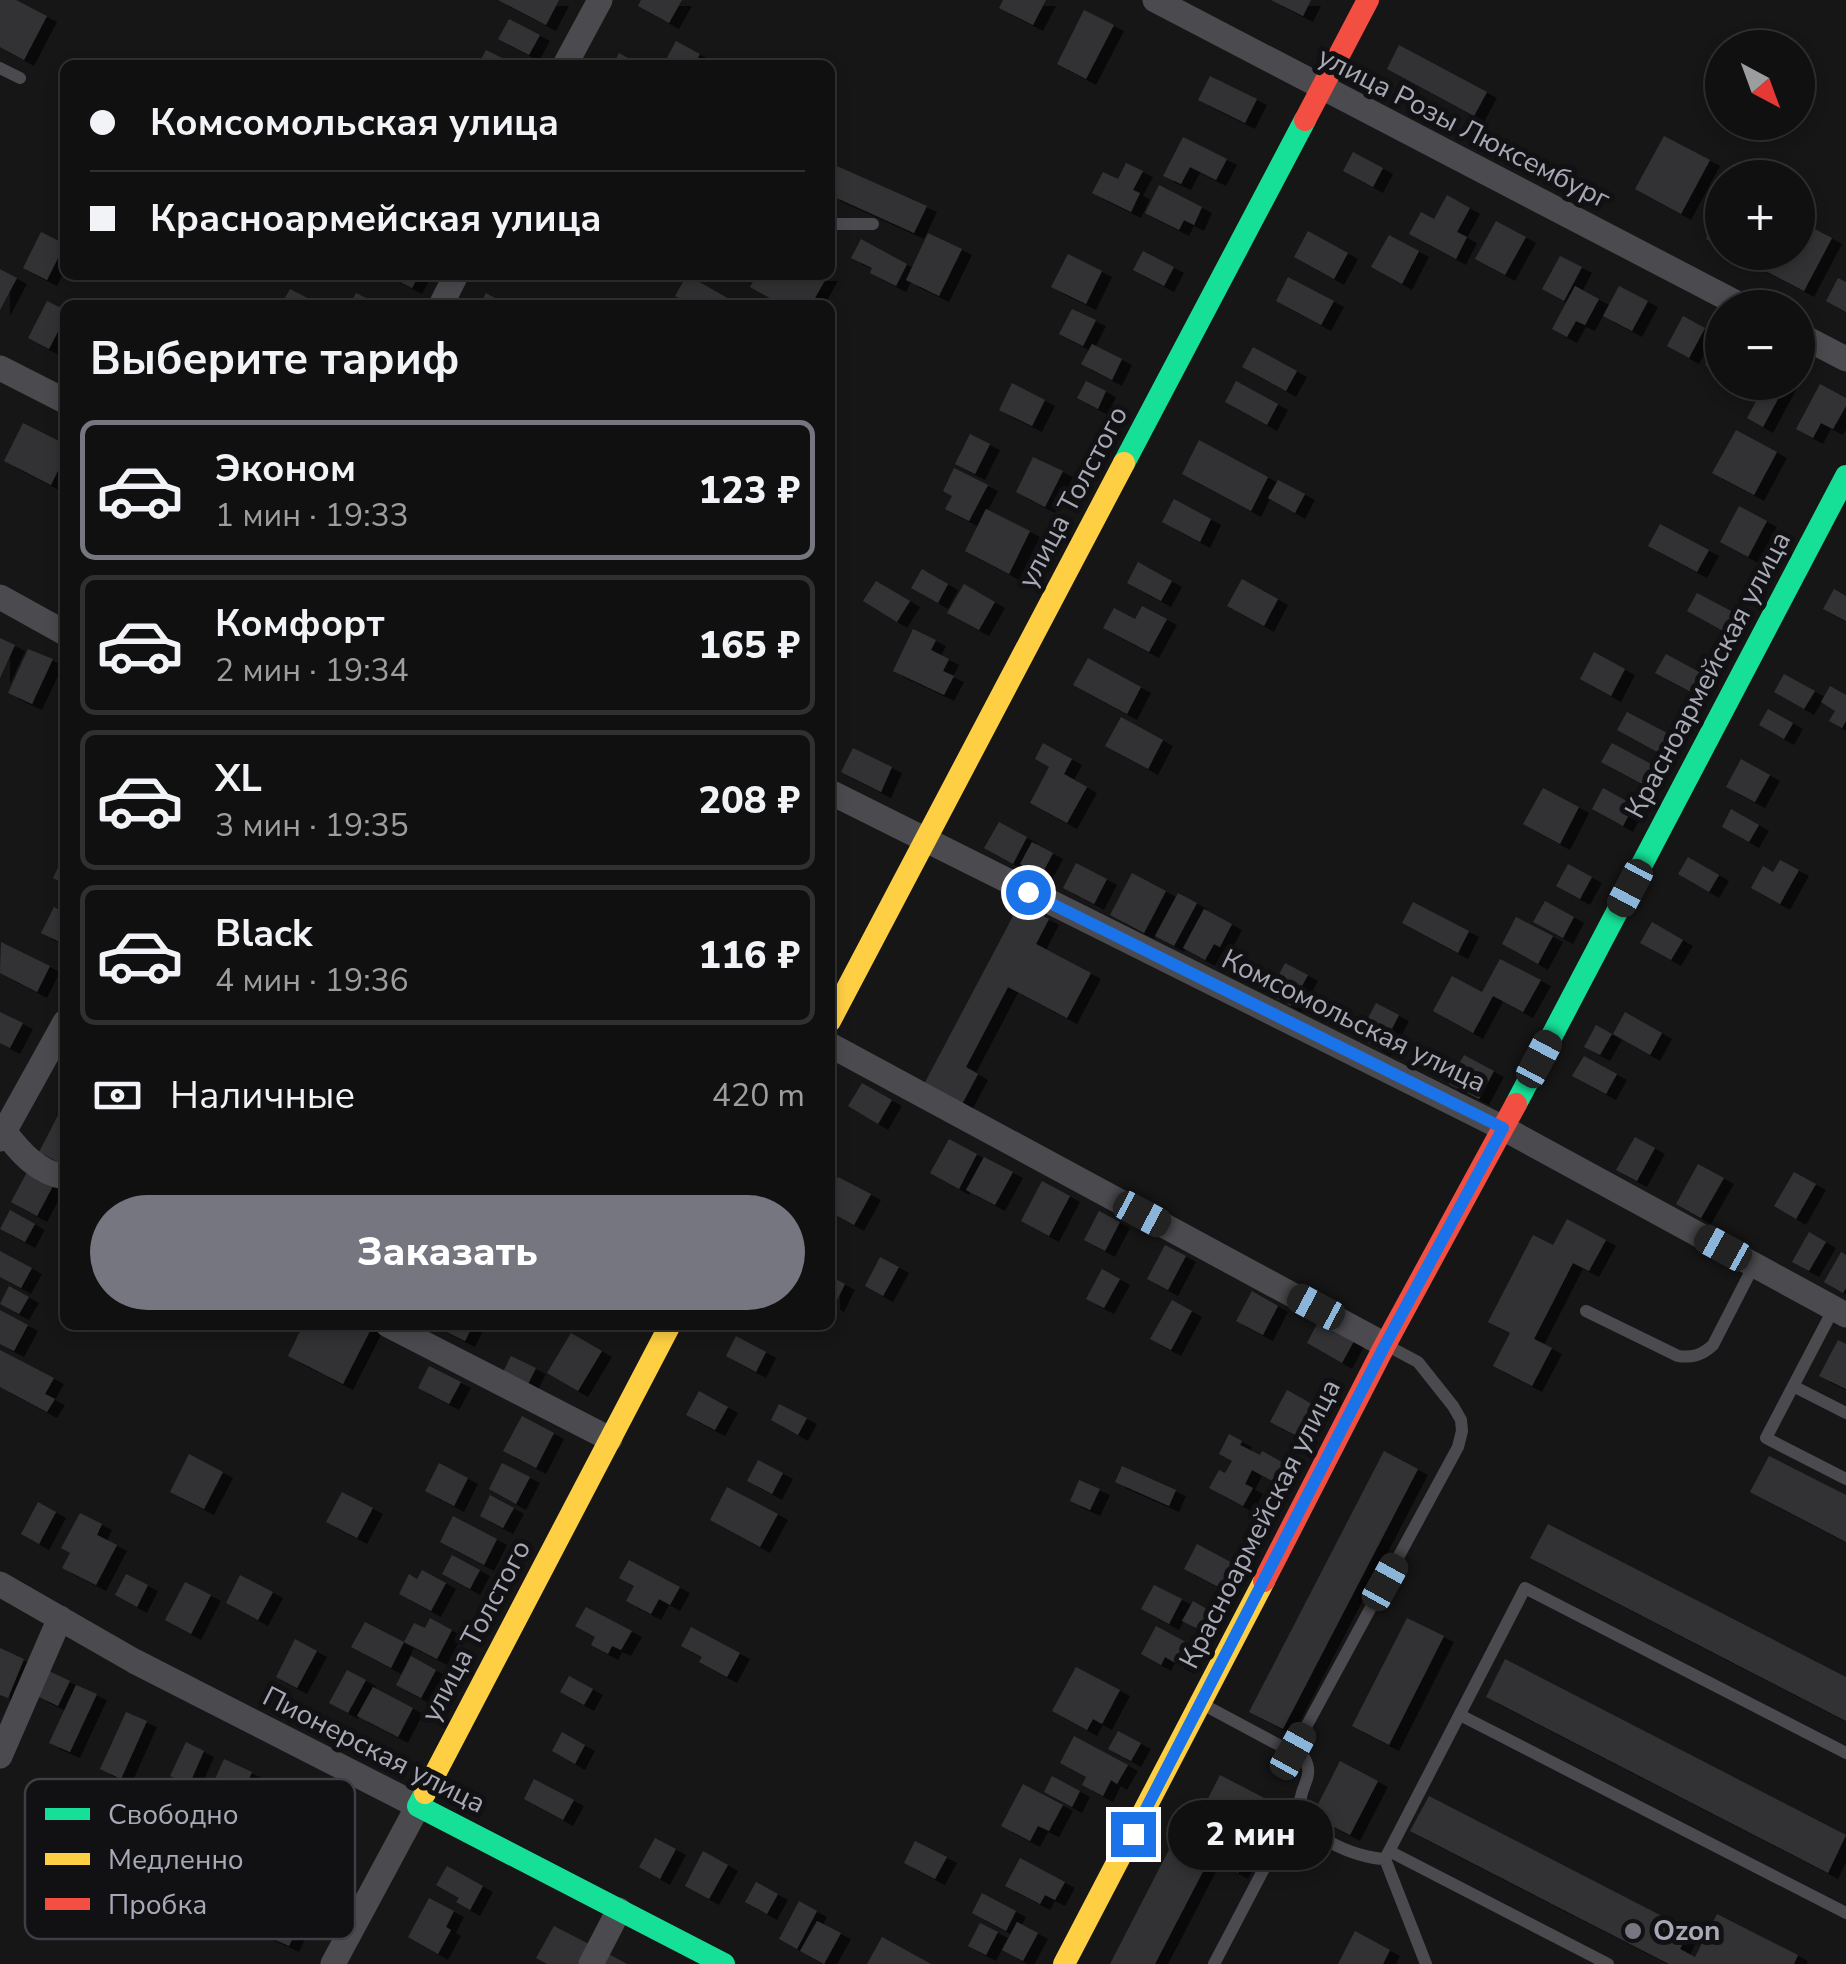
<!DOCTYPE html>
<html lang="ru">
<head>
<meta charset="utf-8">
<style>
	:root { --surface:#101010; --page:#191919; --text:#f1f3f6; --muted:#9c9d9f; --line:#303030; --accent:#75767f }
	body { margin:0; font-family:"Nunito Sans",sans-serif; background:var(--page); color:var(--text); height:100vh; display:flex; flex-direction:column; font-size:38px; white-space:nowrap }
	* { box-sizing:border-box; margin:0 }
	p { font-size:32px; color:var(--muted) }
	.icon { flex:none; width:55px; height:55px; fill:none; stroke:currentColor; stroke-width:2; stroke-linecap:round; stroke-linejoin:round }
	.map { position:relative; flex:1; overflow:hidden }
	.details { position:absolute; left:60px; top:300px; width:775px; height:1030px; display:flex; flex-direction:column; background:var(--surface); border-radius:15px; box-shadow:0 5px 15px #0003,0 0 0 2px var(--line) }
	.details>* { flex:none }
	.hud { position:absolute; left:60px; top:60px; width:775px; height:220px; border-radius:15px; box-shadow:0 5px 15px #0003,0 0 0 2px var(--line); display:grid; align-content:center; height:220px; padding:0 30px; background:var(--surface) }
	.needle { width:65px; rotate:139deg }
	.controls { position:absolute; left:1705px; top:30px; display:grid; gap:20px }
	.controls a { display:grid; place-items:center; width:110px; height:110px; border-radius:50%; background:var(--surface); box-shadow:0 5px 15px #0003,0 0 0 2px var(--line); font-size:50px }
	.end { position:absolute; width:45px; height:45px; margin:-22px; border:12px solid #1a73e8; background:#fff; box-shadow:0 0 0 5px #fff }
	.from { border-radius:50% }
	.bubble { position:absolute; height:70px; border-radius:35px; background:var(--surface); box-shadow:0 5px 15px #0003,0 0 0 2px var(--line); font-size:32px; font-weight:800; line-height:70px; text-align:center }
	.car { position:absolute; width:30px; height:60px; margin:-30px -15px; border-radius:12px; box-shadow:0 0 8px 2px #0007; background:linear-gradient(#222 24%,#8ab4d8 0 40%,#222 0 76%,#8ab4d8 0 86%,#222 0) }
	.hud b { display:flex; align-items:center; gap:35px; height:95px; font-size:38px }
	.hud b+b { border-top:2px solid var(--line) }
	.hud i { width:25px; height:25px; background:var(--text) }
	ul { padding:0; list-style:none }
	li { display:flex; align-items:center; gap:30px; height:140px; margin:0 20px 15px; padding:0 10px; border:5px solid var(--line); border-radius:15px }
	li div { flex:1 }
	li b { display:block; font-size:38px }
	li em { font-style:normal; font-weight:800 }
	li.selected { border-color:var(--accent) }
	li>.icon { width:90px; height:90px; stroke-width:1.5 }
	h2 { padding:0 30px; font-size:45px; line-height:120px }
	.pay { display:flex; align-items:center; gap:25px; height:110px; padding:0 30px; font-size:38px }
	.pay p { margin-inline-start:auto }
	.primary-button { display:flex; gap:20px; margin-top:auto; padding:20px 30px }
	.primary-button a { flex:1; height:115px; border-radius:60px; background:var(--accent); color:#fff; font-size:40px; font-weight:800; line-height:115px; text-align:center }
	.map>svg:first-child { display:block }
	.building { fill:#323234; filter:url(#shadow) }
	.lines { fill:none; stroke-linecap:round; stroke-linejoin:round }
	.lane { stroke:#4b4b4f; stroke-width:12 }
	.street { stroke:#4b4b4f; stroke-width:25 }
	.fast { stroke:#16e098; stroke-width:22 }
	.slow { stroke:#ffcf43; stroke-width:22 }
	.jam { stroke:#f24e42; stroke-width:22 }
	.route { stroke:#1a73e8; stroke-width:12 }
	.poi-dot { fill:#75767f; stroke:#111012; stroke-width:4 }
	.labels { text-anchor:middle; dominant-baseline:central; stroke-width:10; stroke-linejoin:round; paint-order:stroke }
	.street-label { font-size:28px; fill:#a8a9b7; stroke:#111012 }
	.poi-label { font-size:28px; font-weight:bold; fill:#a8a9b7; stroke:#111012; text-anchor:start }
	.key { fill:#111012; stroke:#3e3e44; stroke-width:2.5 }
	.key-label { font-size:28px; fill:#a8a9b7 }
</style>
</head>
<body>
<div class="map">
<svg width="1846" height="1964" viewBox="0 0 1846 1964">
	<defs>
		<filter id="shadow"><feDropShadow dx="10" dy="6" stdDeviation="0" flood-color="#0009"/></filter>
	</defs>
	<rect width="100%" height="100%" fill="#161616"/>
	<path class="building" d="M0,0H16L47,16L24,60L0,47Z
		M498,0H559L546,25Z
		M641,0H682L669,23L638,6Z
		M1003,0H1046L1033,25L999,8Z
		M1271,0H1311L1303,16Z
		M1084,10L1114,25L1086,79L1057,64Z
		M509,19L540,35L529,55L498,39Z
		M676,41L700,54L694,65H663Z
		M1399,45L1487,92L1474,116L1387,69Z
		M486,50L516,65H478Z
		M619,53L641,65H613Z
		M1210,76L1257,99L1245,123L1198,100Z
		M1664,136L1710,160L1681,214L1635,189Z
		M1183,137L1227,159L1216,180L1190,167L1181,184L1163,176Z
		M1353,152L1383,168L1373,187L1343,171Z
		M830,163L927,206L914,233L830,195Z
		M1126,163L1143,171L1133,190L1140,193L1131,212L1092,193L1103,172L1118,179Z
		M1159,185L1202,207L1194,225L1184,220L1179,230L1145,213Z
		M1447,195L1470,208L1457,232L1467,237L1456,259L1409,234L1421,212L1434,219Z
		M1722,208V248L1706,239Z
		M1496,221L1526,237L1505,275L1475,259Z
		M1809,226L1832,238L1804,291L1737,256L1739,252H1798V242L1800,243Z
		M1308,231L1348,253L1334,279L1294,257Z
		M41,232L65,244L47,280L23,268Z
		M928,233L962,249L939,296L906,280Z
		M1389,235L1419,251L1402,284L1371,267Z
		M861,239L907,264L896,286L870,273L872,268L851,258Z
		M1143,251L1174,267L1164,286L1133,270Z
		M1068,254L1102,271L1086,304L1051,287Z
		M1560,256L1582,267L1564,301L1542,289Z
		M0,269L17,278L0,310Z
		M387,275H419L412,288Z
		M687,275L731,300L728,305H685L686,302L675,296Z
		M757,275H828L811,305H782L750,287Z
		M1288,277L1334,301L1321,325L1276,301Z
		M1838,278L1846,282V312L1826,301Z
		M1575,286L1599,299L1585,325L1576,321L1567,337L1552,329Z
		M1619,286L1648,301L1632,331L1603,316Z
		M290,289L321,305H281Z
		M356,293L380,305H350Z
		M486,293L507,305H480Z
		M47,301L65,310V318L49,349L28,338Z
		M1072,309L1096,320L1083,346L1059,334Z
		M1683,316L1705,328L1689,358L1667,346Z
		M1722,334V375L1705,365Z
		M1092,344L1122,359L1112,380L1081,364Z
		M1253,347L1297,371L1286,391L1242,367Z
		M1086,381L1106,391L1098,409L1077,398Z
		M1236,381L1278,404L1267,425L1225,402Z
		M1752,382H1787L1763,427L1747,418L1759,396L1748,390Z
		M1012,383L1045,400L1032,426L999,410Z
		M1820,384L1846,398V406L1833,429L1821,423L1813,438L1796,429Z
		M23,423L65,444V456L51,485L4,461Z
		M1736,430L1777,452L1754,495L1712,473Z
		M970,434L990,444L975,474L955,464Z
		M1199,440L1268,477L1251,511L1182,474Z
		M1033,457L1063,471L1045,507L1016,492Z
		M954,468L988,485L969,521L945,509L952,496L943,491Z
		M1278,480L1305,494L1295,513L1268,498Z
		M1174,499L1211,519L1200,542L1162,522Z
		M1739,506L1767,521L1748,557L1720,542Z
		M986,509L1030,531L1009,574L965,551Z
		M1660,524L1709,550L1697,572L1648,546Z
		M1138,562L1172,581L1161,601L1127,583Z
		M922,569L948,584L938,603L911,588Z
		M1242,579L1278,599L1264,626L1227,606Z
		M876,581L910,601L897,622L863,601Z
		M964,584L995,602L979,630L947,613Z
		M1834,589L1846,596V621L1823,609Z
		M1697,593L1733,612L1723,631L1687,611Z
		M1142,606L1167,619L1149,652L1103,628L1114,608L1135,619Z
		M913,629L936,640L931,650L949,659L943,671L954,676L944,695L893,671Z
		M0,638L15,645L0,678Z
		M28,649L53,659L32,704L8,693Z
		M1594,652L1625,669L1611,696L1580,679Z
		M1666,654L1701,673L1691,692L1655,673Z
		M1088,658L1141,687L1127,714L1073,685Z
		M1784,674L1815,691L1804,709L1774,692Z
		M1830,686L1846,695V721L1842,728L1829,721L1835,711L1821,702Z
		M1768,709L1793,723L1784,739L1759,725Z
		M1627,712L1669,734L1659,753L1617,730Z
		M1121,717L1163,740L1148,769L1105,746Z
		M1043,743L1072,759L1064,774L1087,787L1067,823L1030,803L1049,767L1035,759Z
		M1612,743L1653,765L1642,784L1601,762Z
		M853,748L892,767L881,792L841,772Z
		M1741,759L1770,775L1755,802L1726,787Z
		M1543,788L1579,807L1560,844L1523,824Z
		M1603,788L1634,805L1623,826L1592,809Z
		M1731,809L1759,825L1749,842L1722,827Z
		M999,822L1027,837L1013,864L984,848Z
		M1032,842L1053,853L1041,876L1020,864Z
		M65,853V884L53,878Z
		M1688,857L1719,875L1709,892L1678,874Z
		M1780,860L1799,870L1780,904L1751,888L1763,866L1773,872Z
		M1076,863L1107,879L1094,904L1063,888Z
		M1568,864L1592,877L1580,899L1556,886Z
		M1132,873L1166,891L1144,933L1110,915Z
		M1178,893L1197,903L1174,946L1155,936Z
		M1545,901L1574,917L1563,938L1533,922Z
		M1413,902L1469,931L1458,953L1402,923Z
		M1020,903L1049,919L1036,944L1091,973L1067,1018L1008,987L966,1067L978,1074L960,1108L922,1088Z
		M54,907L65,913L64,944L41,933Z
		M1204,909L1232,924L1220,947L1214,944L1205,960L1183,948Z
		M1516,917L1553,936L1538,964L1502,944Z
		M1652,922L1683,940L1671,960L1640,943Z
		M1,942L50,966L37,992L0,973Z
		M1500,959L1541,980L1523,1012L1493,996L1473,1033L1433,1011L1452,976L1482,992Z
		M1285,963L1308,975L1291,1006L1269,994Z
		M1376,1003L1399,1015L1381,1050L1358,1037Z
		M0,1012L23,1023L10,1048L0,1043Z
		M1625,1012L1662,1033L1650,1055L1613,1034Z
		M1596,1025L1612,1034L1600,1055L1584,1047Z
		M1464,1055L1494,1071L1479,1099L1449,1084Z
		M1584,1056L1617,1074L1606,1094L1572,1076Z
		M862,1083L892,1100L878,1124L848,1106Z
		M65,1102V1166L39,1152Z
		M1635,1137L1655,1148L1637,1181L1616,1170Z
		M949,1139L977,1154L959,1189L930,1173Z
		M984,1157L1013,1172L995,1205L966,1190Z
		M1698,1164L1724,1178L1701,1218L1676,1204Z
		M27,1172L53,1186L37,1216L11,1202Z
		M1794,1172L1816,1184L1796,1219L1774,1206Z
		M838,1177L871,1194L854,1225L830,1212V1192Z
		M1042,1181L1070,1196L1049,1236L1021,1221Z
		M10,1210L35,1224L25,1242L0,1229Z
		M1099,1211L1120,1222L1105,1251L1084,1240Z
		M1567,1219L1606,1240L1589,1271L1573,1263L1534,1339L1552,1348L1532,1386L1493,1366L1510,1333L1488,1322L1533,1235L1553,1245Z
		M1809,1232L1826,1242L1809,1271L1792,1262Z
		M1165,1245L1186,1256L1168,1290L1147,1279Z
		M0,1251L32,1268L21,1288L0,1277Z
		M1841,1252L1846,1255V1288L1843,1293L1824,1282Z
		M880,1257L899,1267L883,1296L865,1286Z
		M1102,1269L1120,1279L1104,1308L1086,1299Z
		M830,1276L845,1284L834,1306L830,1304Z
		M9,1286L29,1297L19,1314L0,1304Z
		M1252,1291L1278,1306L1263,1335L1236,1321Z
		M1172,1300L1192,1311L1171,1350L1150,1339Z
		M0,1310L28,1325L14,1351L0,1344Z
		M1318,1322L1354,1341L1342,1363L1307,1343Z
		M303,1325H368L372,1327L343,1384L288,1356Z
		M433,1325H473L465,1341Z
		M571,1333L602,1351L578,1391L547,1373Z
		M736,1336L766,1352L756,1372L726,1356Z
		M1838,1340L1846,1344V1389L1819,1376Z
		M0,1350L54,1378L45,1394L55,1399L47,1412L0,1387Z
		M511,1356L536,1368L528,1384L503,1372Z
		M429,1366L461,1382L449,1404L418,1388Z
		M1287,1390L1312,1404L1295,1435L1270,1422Z
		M699,1391L728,1407L715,1430L686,1415Z
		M779,1404L807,1418L798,1435L771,1420Z
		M522,1416L554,1433L536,1468L503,1451Z
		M1229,1434L1242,1441L1240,1445L1260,1455L1262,1451L1289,1466L1279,1485L1252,1470L1245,1484L1253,1488L1243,1506L1209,1488L1219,1470L1225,1473L1232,1461L1219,1454Z
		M1384,1451L1418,1469L1283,1729L1249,1712Z
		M189,1454L223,1472L204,1509L170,1492Z
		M1769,1456L1846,1495V1542L1750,1492Z
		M758,1460L783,1473L772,1494L747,1481Z
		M439,1463L468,1478L454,1506L425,1491Z
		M502,1463L530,1477L516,1504L489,1489Z
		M1122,1466L1176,1490L1169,1506L1115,1482Z
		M1079,1480L1100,1489L1090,1510L1070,1501Z
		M727,1487L778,1514L760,1547L710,1520Z
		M342,1492L373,1508L357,1538L326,1522Z
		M490,1495L514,1508L503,1528L480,1516Z
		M38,1502L56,1512L39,1544L21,1534Z
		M80,1513L102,1524L97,1535L117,1545L96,1585L62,1568L70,1553L61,1548Z
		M453,1516L497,1539L484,1565L440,1542Z
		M1548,1524L1846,1677V1721L1530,1558Z
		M1197,1544L1238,1566L1226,1591L1184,1569Z
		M452,1555L480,1570L470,1589L442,1574Z
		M629,1560L680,1587L670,1605L659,1599L651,1614L626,1601L634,1586L619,1578Z
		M422,1570L446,1583L431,1611L399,1594L409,1574L417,1579Z
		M126,1574L148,1585L137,1607L115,1595Z
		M240,1575L273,1592L258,1620L226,1603Z
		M185,1582L211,1595L191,1634L165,1620Z
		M1154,1585L1182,1599L1169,1624L1141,1609Z
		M1193,1601L1212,1612L1202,1631L1182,1621Z
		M586,1607L632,1631L621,1650L612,1646L608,1654L591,1645L595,1637L575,1626Z
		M430,1618L452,1630L437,1659L404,1642L391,1668L351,1647L365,1622L404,1642L414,1623L425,1628Z
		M1407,1618L1444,1636L1389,1745L1352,1726Z
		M1156,1626L1195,1647L1184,1668L1165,1657L1161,1665L1141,1654Z
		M691,1627L740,1653L727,1677L699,1662L702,1657L681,1646Z
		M295,1639L317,1651L297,1688L276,1677Z
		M0,1648L24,1659L8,1698L0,1695Z
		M411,1656L436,1670L421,1698L396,1685Z
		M1505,1659L1846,1835L1828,1873L1486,1697Z
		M1076,1667L1120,1690L1102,1724L1093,1719L1087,1730L1052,1711Z
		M347,1670L366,1680L348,1713L329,1703Z
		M49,1671L70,1681L58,1706L37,1696Z
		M569,1676L593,1689L584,1705L560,1692Z
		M76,1685L97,1694L70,1752L49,1743Z
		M373,1687L413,1708L398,1737L357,1716Z
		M126,1712L147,1721L121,1779L100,1769Z
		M1118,1731L1141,1743L1131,1761L1108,1749Z
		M562,1732L585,1745L575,1764L552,1751Z
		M1074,1736L1128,1765L1117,1784L1111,1780L1103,1796L1082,1785L1086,1777L1060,1763Z
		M186,1742L204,1751L189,1785L170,1776Z
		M224,1759L252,1772L239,1801L211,1788Z
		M1340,1761L1378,1781L1350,1835L1312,1816Z
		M1220,1775L1274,1803L1238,1873L1210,1858L1155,1964H1110L1174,1840L1184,1845Z
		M1052,1776L1080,1791L1072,1807L1044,1792Z
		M534,1779L574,1800L563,1820L524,1799Z
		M1023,1784L1063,1805L1049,1831L1038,1826L1030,1841L1001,1826Z
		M1429,1796L1689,1930L1680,1949L1695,1957L1717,1914L1798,1955L1794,1964H1669L1410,1831Z
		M655,1838L676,1849L660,1879L639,1867Z
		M915,1841L947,1857L935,1879L904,1863Z
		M703,1851L728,1865L709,1899L685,1886Z
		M1020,1858L1065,1882L1055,1900L1045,1895L1040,1904L1005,1886Z
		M447,1866L483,1886L470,1910L456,1902L459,1898L436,1885Z
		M756,1882L778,1894L767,1914L745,1902Z
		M982,1893L1016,1911L1006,1931L972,1913Z
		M429,1898L454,1911L446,1927L451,1930L438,1954L408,1937Z
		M799,1901L817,1911L797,1949L779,1939Z
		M270,1906L301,1920L289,1946L258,1932Z
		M817,1921L841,1933L824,1964L800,1951Z
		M1017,1922L1038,1933L1023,1961L1002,1950Z
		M980,1923L998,1932L986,1955L968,1946Z
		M554,1926L591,1945L580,1964H547L536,1958Z
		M1355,1931L1390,1950L1383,1964H1338Z
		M882,1937L931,1964H867Z
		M605,1952L627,1964H598Z"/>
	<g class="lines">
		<path class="lane" d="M0,68L20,78
			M830,224H873
			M1834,1308L1766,1438L1846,1479
			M1586,1311L1678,1356C1693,1358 1702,1355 1713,1345L1754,1265
			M1793,1386L1846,1413
			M1206,1706L1305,1759C1313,1775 1304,1782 1301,1797C1295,1836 1357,1858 1385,1859
			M1460,1715L1846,1913
			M1293,1751L1458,1447L1462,1431L1461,1420L1453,1406L1418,1362L1386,1345
			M1389,1851L1608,1964
			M1214,1964L1301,1798
			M1426,1964L1385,1859L1525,1588L1846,1753"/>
		<path class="street" d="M1155,0L1746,308
			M565,65L600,0
			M441,305L456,275
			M1798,334L1846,359
			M0,368L65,401
			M0,597L65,633
			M830,792L1503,1128L1846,1315
			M830,1045L1385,1345
			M4,1131C20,1152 38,1173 65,1177
			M0,1139L65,1022
			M388,1325L610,1439
			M0,1584L134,1661L418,1806L333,1964
			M0,1756L60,1618
			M591,1964L619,1910"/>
		<path class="fast" d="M1124,463L1305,120
			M1516,1104L1846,476
			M425,1793L418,1806L724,1964"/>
		<path class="slow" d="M830,1021L1124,463
			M425,1793L670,1325
			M1064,1964L1264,1581"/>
		<path class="jam" d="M1305,120L1368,0
			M1264,1581L1385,1345L1516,1104"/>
	</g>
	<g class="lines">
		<path class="route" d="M1028,892L1503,1128L1385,1345L1133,1834"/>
	</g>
	<circle class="poi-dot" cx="1633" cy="1931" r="10"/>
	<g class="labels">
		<g class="street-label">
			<text transform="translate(1464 128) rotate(27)">улица Розы Люксембург</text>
			<text transform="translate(1073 497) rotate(-62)">улица Толстого</text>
			<text transform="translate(1708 675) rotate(-62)">Красноармейская улица</text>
			<text transform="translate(1354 1021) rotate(26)">Комсомольская улица</text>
			<text transform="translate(1260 1524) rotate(-63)">Красноармейская улица</text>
			<text transform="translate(476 1631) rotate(-62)">улица Толстого</text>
			<text transform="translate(374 1750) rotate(27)">Пионерская улица</text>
		</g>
		<g class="poi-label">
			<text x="1653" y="1931">Ozon</text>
		</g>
	</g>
	<rect x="25" y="1779" width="330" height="160" rx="15" class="key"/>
	<rect x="45" y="1808" width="45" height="12" fill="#16e098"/>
	<rect x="45" y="1853" width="45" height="12" fill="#ffcf43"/>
	<rect x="45" y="1898" width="45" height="12" fill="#f24e42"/>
	<g class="key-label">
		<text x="108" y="1824">Свободно</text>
		<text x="108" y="1869">Медленно</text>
		<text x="108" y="1914">Пробка</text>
	</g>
</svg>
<div class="controls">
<a><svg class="needle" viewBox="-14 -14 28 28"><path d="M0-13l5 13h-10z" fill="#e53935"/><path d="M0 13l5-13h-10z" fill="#9c9d9f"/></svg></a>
<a>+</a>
<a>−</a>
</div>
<i class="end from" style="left:1028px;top:892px"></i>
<i class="end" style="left:1133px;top:1834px"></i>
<div class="bubble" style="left:1168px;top:1800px;width:165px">2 мин</div>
<i class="car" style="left:1630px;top:888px;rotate:208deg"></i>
<i class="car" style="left:1539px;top:1059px;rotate:28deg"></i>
<i class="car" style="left:1142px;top:1214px;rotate:118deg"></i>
<i class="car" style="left:1723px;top:1248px;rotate:299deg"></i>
<i class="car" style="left:1316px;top:1307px;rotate:298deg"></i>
<i class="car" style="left:1385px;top:1582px;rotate:29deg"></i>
<i class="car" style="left:1293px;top:1751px;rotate:29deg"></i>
<div class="hud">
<b><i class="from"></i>Комсомольская улица</b>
<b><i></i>Красноармейская улица</b>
</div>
<section class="details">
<h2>Выберите тариф</h2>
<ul>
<li class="selected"><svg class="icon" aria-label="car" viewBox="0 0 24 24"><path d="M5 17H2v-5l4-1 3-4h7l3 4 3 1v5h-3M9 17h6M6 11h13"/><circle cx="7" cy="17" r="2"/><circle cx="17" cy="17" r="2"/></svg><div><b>Эконом</b><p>1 мин · 19:33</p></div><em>123 ₽</em></li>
<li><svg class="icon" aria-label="car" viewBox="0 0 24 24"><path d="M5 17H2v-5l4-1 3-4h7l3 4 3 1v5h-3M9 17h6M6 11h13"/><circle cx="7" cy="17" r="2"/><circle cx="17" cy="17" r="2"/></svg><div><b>Комфорт</b><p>2 мин · 19:34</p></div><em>165 ₽</em></li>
<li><svg class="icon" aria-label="car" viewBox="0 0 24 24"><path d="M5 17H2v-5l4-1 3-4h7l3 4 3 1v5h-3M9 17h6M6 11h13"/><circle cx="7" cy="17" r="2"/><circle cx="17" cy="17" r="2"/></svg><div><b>XL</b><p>3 мин · 19:35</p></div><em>208 ₽</em></li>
<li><svg class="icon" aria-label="car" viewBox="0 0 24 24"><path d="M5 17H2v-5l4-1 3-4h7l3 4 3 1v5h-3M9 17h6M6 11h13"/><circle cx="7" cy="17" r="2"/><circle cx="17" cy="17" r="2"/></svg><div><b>Black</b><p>4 мин · 19:36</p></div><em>116 ₽</em></li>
</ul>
<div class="pay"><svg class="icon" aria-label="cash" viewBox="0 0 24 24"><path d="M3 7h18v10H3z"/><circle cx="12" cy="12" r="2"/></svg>Наличные<p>420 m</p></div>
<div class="primary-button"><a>Заказать</a></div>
</section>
</div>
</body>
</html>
